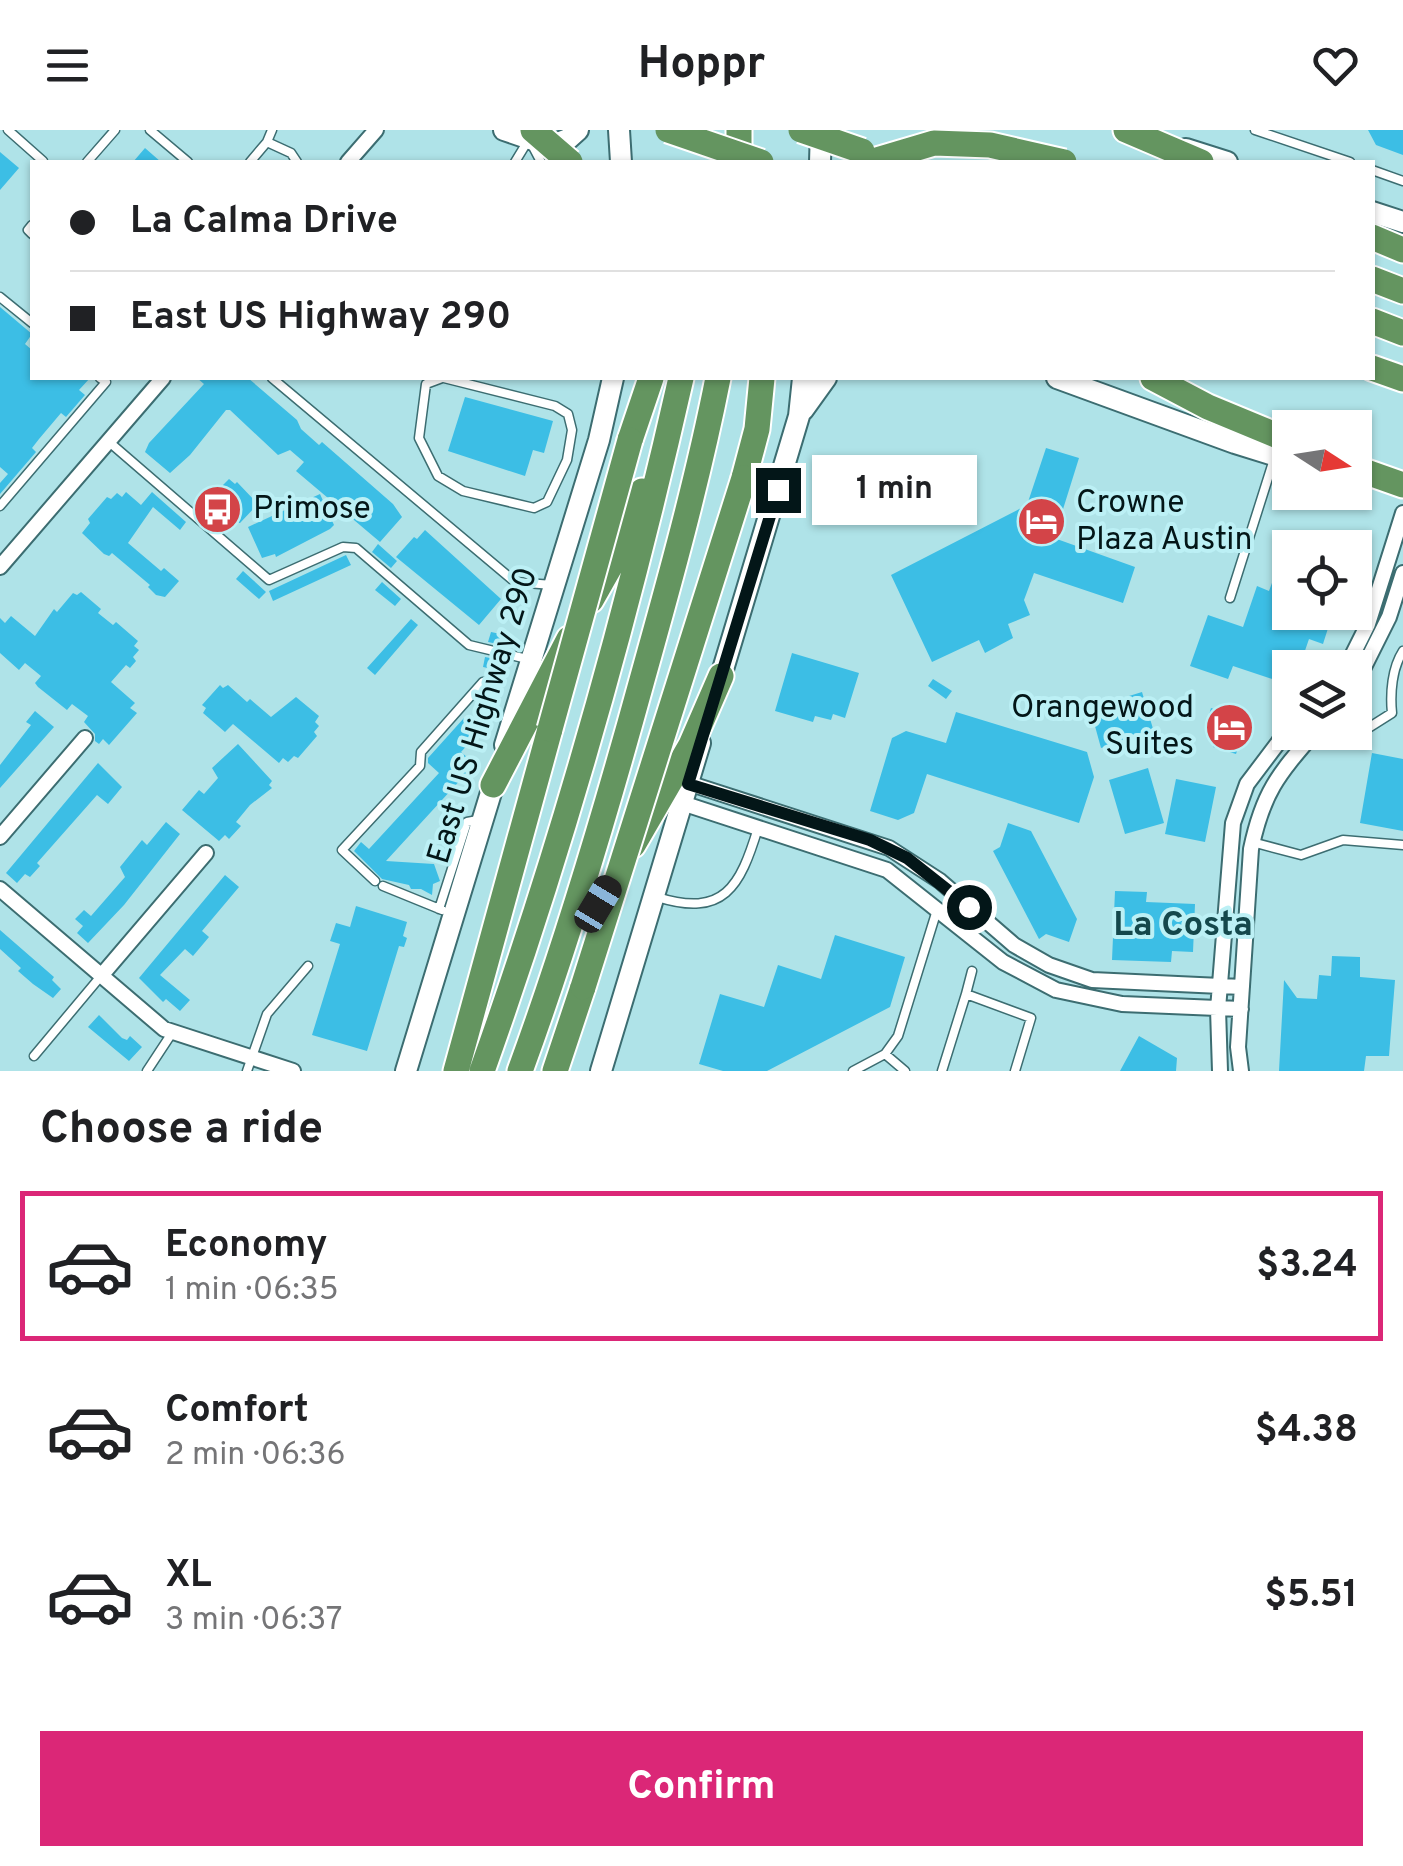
<!DOCTYPE html>
<html lang="en">
<head>
<meta charset="utf-8">
<style>
	:root { --surface:#fff; --page:#f6f6f6; --text:#202124; --muted:#757577; --line:#e0e0e0; --accent:#db2777 }
	body { margin:0; font-family:Overpass,sans-serif; background:var(--page); color:var(--text); height:100vh; display:flex; flex-direction:column; font-size:38px; white-space:nowrap }
	* { box-sizing:border-box; margin:0 }
	p { font-size:32px; color:var(--muted) }
	.icon { flex:none; width:55px; height:55px; fill:none; stroke:currentColor; stroke-width:2; stroke-linecap:round; stroke-linejoin:round }
	.map { position:relative; height:941px; overflow:hidden }
	.panel { display:flex; flex-direction:column; background:var(--surface); flex:1 }
	.panel>* { flex:none }
	.hud { position:absolute; left:30px; top:30px; width:1345px; height:220px; border-radius:0px; box-shadow:0 2px 8px #0004; display:grid; align-content:center; height:220px; padding:0 40px; background:var(--surface) }
	.needle { width:65px; rotate:102deg }
	.tools { position:absolute; left:1272px; top:280px; display:grid; gap:20px }
	.tools a { display:grid; place-items:center; width:100px; height:100px; border-radius:0px; background:var(--surface); box-shadow:0 2px 8px #0004; font-size:50px }
	.end { position:absolute; width:45px; height:45px; margin:-22px; border:12px solid #031618; background:#fff; box-shadow:0 0 0 5px #fff }
	.from { border-radius:50% }
	.bubble { position:absolute; height:70px; border-radius:0px; background:var(--surface); box-shadow:0 2px 8px #0004; font-size:32px; font-weight:700; line-height:70px; text-align:center }
	.car { position:absolute; width:30px; height:60px; margin:-30px -15px; border-radius:12px; box-shadow:0 0 8px 2px #0007; background:linear-gradient(#222 24%,#8ab4d8 0 40%,#222 0 76%,#8ab4d8 0 86%,#222 0) }
	.hud b { display:flex; align-items:center; gap:35px; height:95px; font-size:38px }
	.hud b+b { border-top:2px solid var(--line) }
	.hud i { width:25px; height:25px; background:var(--text) }
	ul { padding:0; list-style:none }
	li { display:flex; align-items:center; gap:30px; height:150px; margin:0 20px 15px; padding:0 20px; border:5px solid transparent; border-radius:0px }
	li div { flex:1 }
	li b { display:block; font-size:38px }
	li em { font-style:normal; font-weight:700 }
	li.selected { border-color:var(--accent) }
	li>.icon { width:90px; height:90px; stroke-width:1.5 }
	h2 { padding:0 40px; font-size:45px; line-height:120px }
	.cta { display:flex; gap:20px; margin-top:auto; padding:20px 40px }
	.cta a { flex:1; height:115px; border-radius:0px; background:var(--accent); color:#fff; font-size:40px; font-weight:700; line-height:115px; text-align:center }
	header { display:flex; justify-content:space-between; align-items:center; height:130px; padding:0 40px; background:var(--surface); font-size:45px; font-weight:700 }
	.map>svg:first-child { display:block }
	.building { fill:#3cbee5 }
	.lines { fill:none; stroke-linecap:round; stroke-linejoin:round }
	.service-casing { stroke:#3c6d71; stroke-width:11 }
	.minor-casing { stroke:#3c6d71; stroke-width:18 }
	.secondary-casing { stroke:#3c6d71; stroke-width:24 }
	.motorway-casing { stroke:#fff; stroke-width:29 }
	.service { stroke:#fff; stroke-width:8 }
	.minor { stroke:#fff; stroke-width:14 }
	.secondary { stroke:#fff; stroke-width:20 }
	.motorway { stroke:#649560; stroke-width:25 }
	.motorway-bridge-casing { stroke:#fff; stroke-width:29; stroke-linecap:butt }
	.motorway-bridge { stroke:#649560; stroke-width:25 }
	.route { stroke:#031618; stroke-width:12 }
	.labels { text-anchor:middle; dominant-baseline:central; stroke-width:8; stroke-linejoin:round; paint-order:stroke }
	.poi-label { font-size:32px; fill:#031618; stroke:#bcf0f5; text-anchor:start }
	.street-label { font-size:32px; fill:#031618; stroke:#bcf0f5 }
	.neighbourhood-label { font-size:35px; font-weight:bold; fill:#14484c; stroke:#bcf0f5 }
</style>
</head>
<body>
<header><svg class="icon" aria-label="menu" viewBox="0 0 24 24"><path d="M4 6h16M4 12h16M4 18h16"/></svg>Hoppr<svg class="icon" aria-label="heart" viewBox="0 0 24 24"><path d="M12 20l-8-8c-3-5 5-10 8-4 3-6 11-1 8 4z"/></svg></header>
<div class="map">
<svg width="1403" height="941" viewBox="0 0 1403 941">
	<rect width="100%" height="100%" fill="#afe3e8"/>
	<path class="building" d="M1368,0H1403V25L1376,15Z
		M145,18L161,32H133Z
		M0,22L19,38L0,60Z
		M0,177L32,204L25,214L32,220V248H90L79,260L85,265L66,287L61,283L39,309L32,318L36,322L0,364V353L8,344L0,337Z
		M197,248H248L297,290L301,299L319,315L322,312L393,374L402,387L380,412L296,341L304,332L290,320L278,325L230,280H226L190,325L170,343L145,322L149,313L204,254Z
		M465,267L553,291L544,323L533,320L525,346L448,321Z
		M1046,318L1079,328L1054,408L1135,437L1123,473L1034,443L1024,470L1030,485L1008,494L1013,508L985,523L979,510L932,532L891,445L1027,375Z
		M229,349L235,354L237,352L258,374L240,393L230,392L212,375L216,371L211,367Z
		M126,362L141,375L152,362L186,392L180,400L153,377L128,413L161,441L164,438L179,451L165,467L156,465L148,457L150,455L112,423L109,426L104,424L82,403L90,393L88,389L107,367L111,369L117,363L122,367Z
		M320,364L334,395L330,399L276,427L275,424L262,428L248,397Z
		M425,400L501,469L479,495L396,427L414,407L417,409Z
		M378,414L397,431L391,438L372,422Z
		M346,425L351,435L273,471L269,461Z
		M243,441L266,462L259,469L236,449Z
		M1276,442L1290,447V482H1350L1345,497L1330,492L1323,514L1309,509L1299,538H1290V555L1233,536L1228,549L1190,536L1208,485L1243,497L1257,456L1269,461Z
		M382,452L401,469L395,476L375,460Z
		M81,462L101,479L98,483L113,495L116,492L138,511L134,516L139,520L133,527L136,531L130,538L126,535L111,552L135,573L130,578L137,583L109,615L103,609L99,614L95,611V604L84,592L88,586L72,574L67,580L38,557L35,553L41,546L25,533L19,540L0,523V488L5,493L11,486L35,506L54,479L57,482L73,463L77,465Z
		M411,489L418,495L375,545L367,538Z
		M491,502L515,507L513,517L488,512Z
		M792,523L859,543L845,588L833,584L831,590L815,586L813,592L775,581Z
		M485,527L505,531L502,541L483,537Z
		M933,549L952,561L946,569L928,556Z
		M220,555L223,558L228,555L247,572L250,569L271,587L296,567L319,586L315,592L319,596L314,602L317,606L298,628L294,626L288,632L283,628L279,633L233,594L225,602L203,583L206,578L202,575Z
		M1142,562L1154,602L1101,618L1090,578Z
		M1211,578L1247,591L1236,624L1213,617L1219,600L1206,595Z
		M35,581L54,597L0,658V635L31,595L26,592Z
		M956,582L1087,622L1094,647L1079,693L927,644L914,683L898,690L870,681L892,608L906,601L946,613Z
		M464,588L468,591L470,588L482,599L461,622L475,634L386,731L434,734L440,751L433,754L432,765L421,759H411L409,755L382,749L354,721L361,712L369,719L439,643L428,633V628Z
		M238,614L272,651L269,655L272,658L250,675L236,692L241,696L229,709L225,705L219,711L182,680L199,660L204,664L218,648L212,638Z
		M1372,623L1403,629V701L1360,693Z
		M98,633L122,657L108,674L97,665L37,733L40,736L30,747L25,744L17,753L6,743Z
		M1148,638L1164,693L1125,704L1109,650Z
		M1176,649L1216,657L1205,712L1165,704Z
		M166,692L180,704L124,775L88,813L77,803L83,796L75,789L84,780L91,786L125,747L120,737L142,710L147,715Z
		M1008,693L1031,701L1077,789L1069,812L1046,804L1039,809L993,721L1000,717Z
		M225,745L239,757L202,801L209,807L193,826L185,819L160,845L190,870L180,881L166,869L163,872L139,848Z
		M1115,761L1147,762L1146,772L1195,774L1193,822L1172,821L1171,832L1112,830Z
		M356,776L407,792L403,806L407,808L404,817L399,816L367,921L312,905L340,814L330,811L336,793L350,797Z
		M0,800L54,847L52,850L61,859L53,868L33,854L18,841L21,838L0,819Z
		M835,805L905,827L890,877L767,941H723L699,934L720,864L764,877L778,835L821,849Z
		M1332,826L1360,827V847L1395,850L1389,926H1366L1364,941H1279L1284,850L1297,868L1317,869L1319,845L1331,846Z
		M99,885L122,908L127,910L130,906L142,917L129,931L88,897Z
		M1139,906L1177,928L1176,941H1120Z"/>
	<g class="lines">
		<defs>
			<path id="service" d="M8,0L43,31
				M150,0L188,32
				M1255,0L1350,32
				M267,12L291,23L297,32
				M531,13L541,32
				M87,32L115,0
				M250,32L267,12L272,0
				M515,32L529,9
				M1372,40L1403,51
				M32,95L28,100L32,104
				M0,167L32,193
				M272,248L515,452L552,455
				M442,248L426,254L419,308L438,346L463,361L534,378L547,372L567,330L572,300L568,284L555,276L444,248
				M108,311L269,450L343,417L356,418L469,515L527,529
				M0,376L106,252L100,248
				M1230,468L1275,326
				M1334,602L1354,607L1392,583C1390,563 1392,538 1403,521
				M1252,712L1301,725L1343,710L1403,715
				M375,751L342,720L420,636L421,622L483,552
				M383,756L442,780
				M657,767C724,788 740,757 758,698
				M439,779L467,692L478,690
				M966,864L972,841
				M885,924L905,941
				M34,926L101,846
				M147,941L172,903
				M247,941L267,884L308,836
				M853,941L885,924L898,906L937,780
				M942,941L966,864L1031,888L1015,941"/>
			<path id="minor" d="M348,32L376,0
				M0,437L163,248
				M1346,538L1368,494L1403,383
				M1355,555L1389,487L1403,443
				M688,653L889,718L940,751L1014,815L1049,835L1092,850L1242,857
				M682,673L887,740L1003,832L1056,860L1122,874L1241,879
				M0,707L85,608
				M0,759L164,899L293,941
				M101,846L206,723
				M1220,941L1218,879L1233,693L1247,654L1290,597
				M1241,941L1238,917L1251,719C1263,662 1278,645 1315,602"/>
			<path id="secondary" d="M504,0L545,14
				M619,0L621,32
				M550,16L568,9L578,0
				M1186,19L1227,32
				M820,32L821,0
				M1372,82L1403,92
				M1057,248L1235,313L1290,330
				M803,280L826,248
				M718,556L799,286L803,248
				M505,615L599,310L613,248
				M406,941L497,643
				M601,941L700,613"/>
			<path id="motorway" d="M739,0V32
				M1126,0L1201,32
				M1372,107L1403,120
				M1372,149L1403,161
				M1372,191L1403,203
				M1372,238L1403,249
				M1153,248L1208,277L1290,311
				M630,310L651,248
				M1355,338L1403,355
				M744,348L757,299L762,248
				M591,470L612,433L642,361
				M493,655L569,509
				M633,715L691,615L721,546
				M456,941L550,599
				M482,941C563,714 628,482 681,248
				M520,941C567,813 606,681 642,550C670,450 698,349 718,248
				M555,941L583,857"/>
		</defs>
		<use href="#service" class="service-casing"/>
		<use href="#minor" class="minor-casing"/>
		<use href="#secondary" class="secondary-casing"/>
		<use href="#motorway" class="motorway-casing"/>
		<use href="#service" class="service"/>
		<use href="#minor" class="minor"/>
		<use href="#secondary" class="secondary"/>
		<use href="#motorway" class="motorway"/>
		<defs>
			<path id="motorway-bridge" d="M533,0L570,32
				M668,0L761,32
				M801,0L862,21
				M870,32L934,13L990,15L1064,32
				M550,599L630,310
				M583,857L744,348"/>
		</defs>
		<use href="#motorway-bridge" class="motorway-bridge-casing"/>
		<use href="#motorway-bridge" class="motorway-bridge"/>
	</g>
	<g class="lines">
		<path class="route" d="M778,360L688,654L870,710L907,728L969,777"/>
	</g>
	<defs>
		<symbol id="bus-disc" viewBox="-11 -11 22 22"><circle r="9.5" fill="#d34448" stroke="#bcf0f5"/><path d="M-5-6H5V4H4V6H2V4H-2V6H-4V4H-5ZM-3.5-4V0h7V-4ZM-3.5 1.2v1.5H-2V1.2ZM2 1.2v1.5H3.5V1.2Z" fill="#fff"/></symbol>
		<symbol id="hotel-disc" viewBox="-11 -11 22 22"><circle r="9.5" fill="#d34448" stroke="#bcf0f5"/><path d="M-6-4.5h1.5V1H6V5H4.5V3h-9V5H-6ZM-4 0a1.8 1.8 0 1 1 3.6 0ZM.5 0V-2.5h3Q6-2.5 6 0Z" fill="#fff"/></symbol>
	</defs>
	<g fill-rule="evenodd">
		<use href="#bus-disc" x="190" y="352" width="55" height="55"/>
		<use href="#hotel-disc" x="1014" y="364" width="55" height="55"/>
		<use href="#hotel-disc" x="1202" y="570" width="55" height="55"/>
	</g>
	<g class="labels">
		<g class="poi-label">
			<text x="1076" y="374">Crowne<tspan x="1076" dy="37">Plaza Austin</tspan></text>
			<text x="253" y="380">Primose</text>
			<text x="1194" y="579" text-anchor="end">Orangewood<tspan x="1194" dy="37">Suites</tspan></text>
		</g>
		<g class="street-label">
			<text transform="translate(484 586) rotate(-73)">East US Highway 290</text>
		</g>
		<g class="neighbourhood-label">
			<text x="1183" y="796">La Costa</text>
		</g>
	</g>
</svg>
<div class="tools">
<a><svg class="needle" viewBox="-14 -14 28 28"><path d="M0-13l5 13h-10z" fill="#e53935"/><path d="M0 13l5-13h-10z" fill="#757577"/></svg></a>
<a><svg class="icon" aria-label="locate" viewBox="0 0 24 24"><circle cx="12" cy="12" r="6"/><path d="M12 2v4M12 18v4M2 12h4M18 12h4"/></svg></a>
<a><svg class="icon" aria-label="layers" viewBox="0 0 24 24"><path d="M12 4l9 5-9 5-9-5zM3 14l9 5 9-5"/></svg></a>
</div>
<i class="end from" style="left:969px;top:777px"></i>
<i class="end" style="left:778px;top:360px"></i>
<div class="bubble" style="left:812px;top:325px;width:165px">1 min</div>
<i class="car" style="left:598px;top:774px;rotate:31deg"></i>
<div class="hud">
<b><i class="from"></i>La Calma Drive</b>
<b><i></i>East US Highway 290</b>
</div>
</div>
<section class="panel">
<h2>Choose a ride</h2>
<ul>
<li class="selected"><svg class="icon" aria-label="car" viewBox="0 0 24 24"><path d="M5 17H2v-5l4-1 3-4h7l3 4 3 1v5h-3M9 17h6M6 11h13"/><circle cx="7" cy="17" r="2"/><circle cx="17" cy="17" r="2"/></svg><div><b>Economy</b><p>1 min · 06:35</p></div><em>$3.24</em></li>
<li><svg class="icon" aria-label="car" viewBox="0 0 24 24"><path d="M5 17H2v-5l4-1 3-4h7l3 4 3 1v5h-3M9 17h6M6 11h13"/><circle cx="7" cy="17" r="2"/><circle cx="17" cy="17" r="2"/></svg><div><b>Comfort</b><p>2 min · 06:36</p></div><em>$4.38</em></li>
<li><svg class="icon" aria-label="car" viewBox="0 0 24 24"><path d="M5 17H2v-5l4-1 3-4h7l3 4 3 1v5h-3M9 17h6M6 11h13"/><circle cx="7" cy="17" r="2"/><circle cx="17" cy="17" r="2"/></svg><div><b>XL</b><p>3 min · 06:37</p></div><em>$5.51</em></li>
</ul>
<div class="cta"><a>Confirm</a></div>
</section>
</body>
</html>
